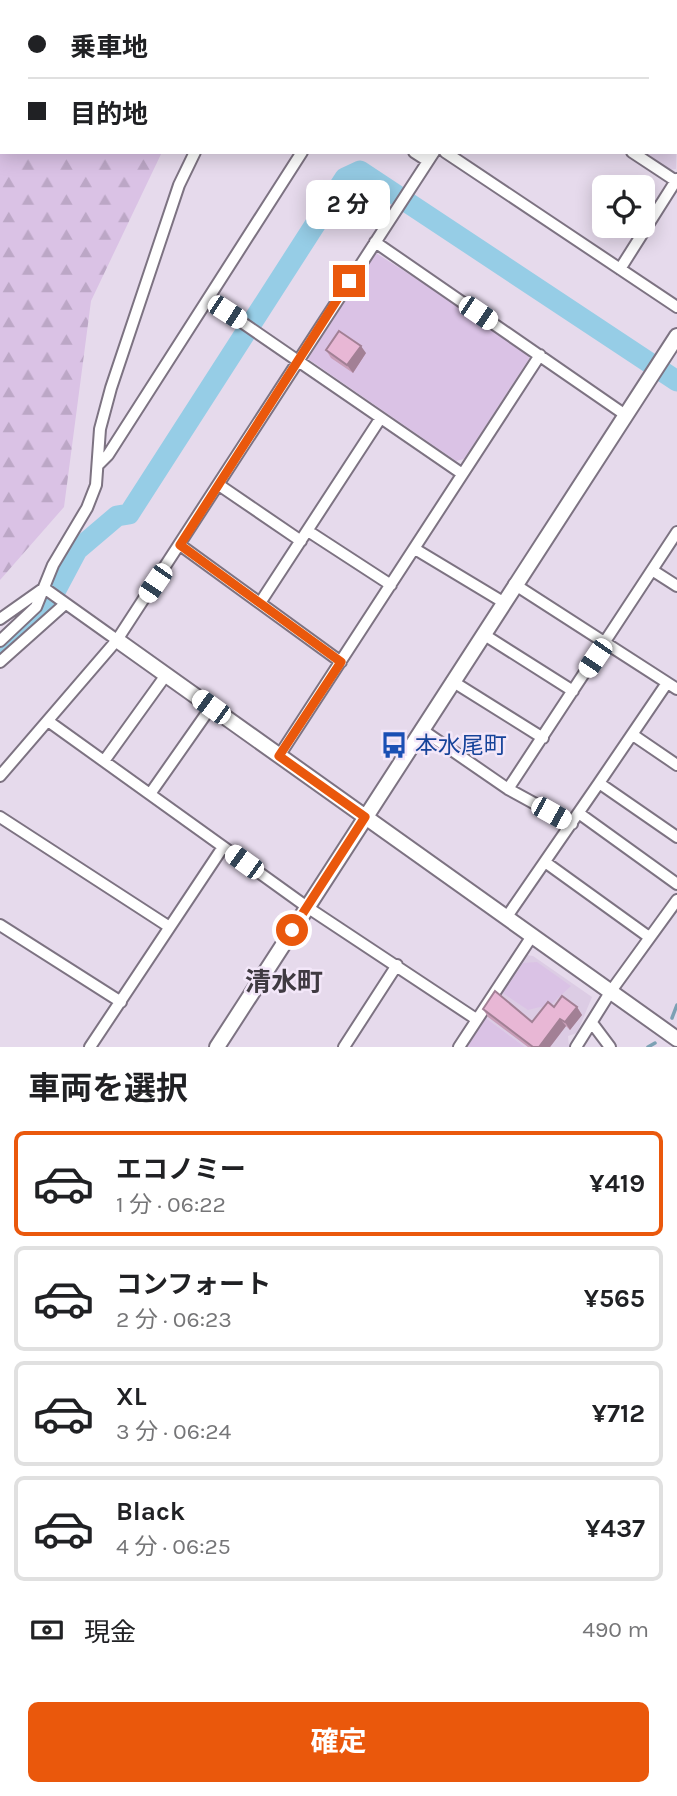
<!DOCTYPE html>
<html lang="ja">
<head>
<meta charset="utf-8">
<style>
	:root { --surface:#fff; --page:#f2f2f2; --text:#202124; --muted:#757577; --line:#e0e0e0; --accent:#ea580c }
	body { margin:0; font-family:Karla,"Noto Sans JP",sans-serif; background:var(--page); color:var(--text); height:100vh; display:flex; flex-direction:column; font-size:26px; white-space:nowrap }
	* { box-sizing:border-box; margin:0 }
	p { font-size:23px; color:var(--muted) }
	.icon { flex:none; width:38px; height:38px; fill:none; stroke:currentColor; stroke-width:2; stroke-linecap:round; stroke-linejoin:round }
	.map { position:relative; height:1047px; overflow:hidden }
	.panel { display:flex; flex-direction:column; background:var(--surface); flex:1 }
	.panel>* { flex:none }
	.banner { position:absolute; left:0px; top:0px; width:677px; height:154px; box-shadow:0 4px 18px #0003; display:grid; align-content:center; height:154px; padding:0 28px; background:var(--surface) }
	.tools { position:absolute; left:592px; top:175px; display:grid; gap:14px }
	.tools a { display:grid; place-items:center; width:63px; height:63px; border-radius:10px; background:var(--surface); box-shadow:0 4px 18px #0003; font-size:35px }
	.end { position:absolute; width:32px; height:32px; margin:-16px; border:9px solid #ea580c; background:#fff; box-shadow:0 0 0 4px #fff }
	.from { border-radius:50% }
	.bubble { position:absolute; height:49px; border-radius:10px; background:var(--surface); box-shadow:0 4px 18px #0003; font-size:23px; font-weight:700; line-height:49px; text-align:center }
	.car { position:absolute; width:21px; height:42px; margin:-21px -10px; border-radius:9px; box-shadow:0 0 5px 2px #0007; background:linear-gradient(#fff 24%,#345 0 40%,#fff 0 76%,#345 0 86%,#fff 0) }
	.banner b { display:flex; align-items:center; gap:24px; height:66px; font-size:26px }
	.banner b+b { border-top:2px solid var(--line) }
	.banner i { width:18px; height:18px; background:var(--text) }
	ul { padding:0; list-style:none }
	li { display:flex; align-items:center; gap:21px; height:105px; margin:0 14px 10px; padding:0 14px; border:4px solid var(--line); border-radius:10px }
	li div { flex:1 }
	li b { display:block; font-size:26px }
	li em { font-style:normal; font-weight:700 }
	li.current { border-color:var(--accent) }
	li>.icon { width:63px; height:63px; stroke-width:1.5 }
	h2 { padding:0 28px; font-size:32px; line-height:84px }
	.pay { display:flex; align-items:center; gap:18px; height:77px; padding:0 28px; font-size:26px }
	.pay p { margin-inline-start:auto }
	.cta { display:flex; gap:14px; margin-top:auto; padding:14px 28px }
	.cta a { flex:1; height:80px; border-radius:10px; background:var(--accent); color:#fff; font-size:28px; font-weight:700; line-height:80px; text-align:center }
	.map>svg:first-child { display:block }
	.built { fill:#dccce4 }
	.forest { fill:url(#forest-firs) }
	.green { fill:#dac2e5 }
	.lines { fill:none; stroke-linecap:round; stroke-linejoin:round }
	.stream { stroke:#7ca1b4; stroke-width:3.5 }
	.river { stroke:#96cde6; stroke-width:21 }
	.minor-casing { stroke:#7d7382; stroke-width:14 }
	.tertiary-casing { stroke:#7d7382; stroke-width:18 }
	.minor { stroke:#fff; stroke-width:10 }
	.tertiary { stroke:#fff; stroke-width:14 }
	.wall { fill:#c89db7 }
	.shaded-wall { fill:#a28095 }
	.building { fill:#e8b7d5; stroke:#a28095; stroke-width:2 }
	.route { stroke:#ea580c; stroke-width:9 }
	.labels { text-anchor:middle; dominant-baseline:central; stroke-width:5; stroke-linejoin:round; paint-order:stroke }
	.transit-label { font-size:23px; fill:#164399; stroke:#f3e7f9; text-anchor:start }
	.quarter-label { font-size:26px; font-weight:bold; fill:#3f3a41; stroke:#f3e7f9 }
</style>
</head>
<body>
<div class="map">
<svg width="677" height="1047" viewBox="0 0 677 1047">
	<defs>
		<pattern id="forest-firs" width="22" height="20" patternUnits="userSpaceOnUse" patternTransform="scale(1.75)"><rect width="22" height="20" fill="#dac2e5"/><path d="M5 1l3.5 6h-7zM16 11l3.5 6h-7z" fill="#bca7c6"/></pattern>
	</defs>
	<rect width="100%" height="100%" fill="#e6daec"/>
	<path class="built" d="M541,0H677L676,169L668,170L642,152H676V2Z
		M526,955L533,956L592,997L577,1033L568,1036L569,1047H525L486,1018Z"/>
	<path class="forest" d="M0,0H262L2,2V152H162L91,301L64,507L0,580Z"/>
	<path class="green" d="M376,253L528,350L529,359L464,459L456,461L308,359Z
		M537,962L571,986L546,1009L540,1007L528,1010L503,993L523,963Z
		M486,1018L525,1047H467Z"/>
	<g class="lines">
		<path class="stream" d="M672,1018L677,1005
			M648,1047L655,1043"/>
		<path class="river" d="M0,648L51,599L77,550L117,516L129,514L345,178L360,171L677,381"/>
		<defs>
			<path id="minor" d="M406,0L409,2
				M314,2V0
				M396,2L397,0
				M531,2L532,0
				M414,152L428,161
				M445,152L677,307
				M632,152L676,181
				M375,242L624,414
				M620,269L677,179
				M208,299L461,473
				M98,465L108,455L302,152
				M219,485L301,541
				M308,531L391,585
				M180,545L341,662
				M415,549L503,602
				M652,570L677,532
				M514,584L677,689
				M44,588L117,640
				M260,603L380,419
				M0,619L44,588
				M483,634L573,691
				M0,641L36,607L53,565L87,508L96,485L100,429L111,388L179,185L195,152
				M0,662L65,604
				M452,681L543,738
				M48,721L307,907L476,1019
				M421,729L508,789L572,824
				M633,735L677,765
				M279,756L540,355
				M104,761L166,675
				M0,776L117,640L434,152
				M599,783L667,683
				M508,789L652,570L677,586
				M150,794L211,707
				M580,814L677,884
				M0,817L168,926
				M545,862L649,937
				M506,918L599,783L677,837
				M0,925L121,1002
				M592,1023L610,1047
				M90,1047L223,847
				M344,1047L397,965
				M459,1047L532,936
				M576,1047L611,991L677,900"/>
			<path id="tertiary" d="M117,640L677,1039
				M217,1047L677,336"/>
		</defs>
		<use href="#minor" class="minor-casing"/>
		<use href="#tertiary" class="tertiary-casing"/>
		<use href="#minor" class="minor"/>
		<use href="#tertiary" class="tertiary"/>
	</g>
	<path class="wall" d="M326,350L366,353L353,373L331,358Z
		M554,1007H577L582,1015L570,1030L566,1026L550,1047H528L488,1017L483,1009L532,1022Z"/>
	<path class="shaded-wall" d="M486,0H496L495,2H485Z
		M361,346L366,353L353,373L347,365Z
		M577,1007L582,1015L570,1030L565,1022Z
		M560,1019L566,1026L550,1047H539Z"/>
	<path class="building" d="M458,0H486L485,2H457Z
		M541,0H598L602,2H541Z
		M676,34H677V57H676Z
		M676,93L677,94V116H676Z
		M339,331L361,346L347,365L326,350Z
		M495,991L532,1022L548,1002L554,1007L562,996L577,1007L565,1022L560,1019L539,1047H533L483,1009Z"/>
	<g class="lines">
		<path class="route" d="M292,930L365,817L279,756L341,662L180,545L349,281"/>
	</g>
	<defs>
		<symbol id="bus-bare" viewBox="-9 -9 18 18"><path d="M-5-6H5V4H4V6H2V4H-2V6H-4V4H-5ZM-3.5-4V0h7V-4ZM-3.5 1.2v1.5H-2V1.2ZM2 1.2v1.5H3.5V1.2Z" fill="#1a4fb4" stroke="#f3e7f9" stroke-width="2.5" paint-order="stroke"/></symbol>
	</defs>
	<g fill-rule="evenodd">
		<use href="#bus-bare" x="375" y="726" width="38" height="38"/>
	</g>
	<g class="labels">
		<g class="transit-label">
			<text x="415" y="745">本水尾町</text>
		</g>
		<g class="quarter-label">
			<text x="284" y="982">清水町</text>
		</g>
	</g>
</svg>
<div class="tools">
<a><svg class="icon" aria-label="locate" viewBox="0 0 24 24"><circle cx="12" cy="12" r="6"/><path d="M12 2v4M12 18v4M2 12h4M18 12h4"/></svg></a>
</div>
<i class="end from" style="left:292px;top:930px"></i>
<i class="end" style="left:349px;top:281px"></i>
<div class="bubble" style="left:306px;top:180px;width:84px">2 分</div>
<i class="car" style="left:227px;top:312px;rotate:123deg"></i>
<i class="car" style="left:478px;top:313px;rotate:124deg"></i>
<i class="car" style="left:155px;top:583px;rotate:214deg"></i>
<i class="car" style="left:595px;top:658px;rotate:214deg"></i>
<i class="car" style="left:211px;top:707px;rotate:306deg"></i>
<i class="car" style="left:551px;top:813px;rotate:119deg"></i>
<i class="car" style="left:244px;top:862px;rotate:306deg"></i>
<div class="banner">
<b><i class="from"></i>乗車地</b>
<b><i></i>目的地</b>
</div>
</div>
<section class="panel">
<h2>車両を選択</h2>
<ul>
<li class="current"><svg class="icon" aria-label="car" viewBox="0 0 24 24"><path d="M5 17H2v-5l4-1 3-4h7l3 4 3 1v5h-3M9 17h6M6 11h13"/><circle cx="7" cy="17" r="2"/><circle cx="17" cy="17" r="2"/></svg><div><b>エコノミー</b><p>1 分 · 06:22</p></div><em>¥419</em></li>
<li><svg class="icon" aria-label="car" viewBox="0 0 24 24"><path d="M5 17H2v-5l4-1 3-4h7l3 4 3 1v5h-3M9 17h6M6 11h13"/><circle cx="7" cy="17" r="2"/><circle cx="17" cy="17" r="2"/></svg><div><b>コンフォート</b><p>2 分 · 06:23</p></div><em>¥565</em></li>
<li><svg class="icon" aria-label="car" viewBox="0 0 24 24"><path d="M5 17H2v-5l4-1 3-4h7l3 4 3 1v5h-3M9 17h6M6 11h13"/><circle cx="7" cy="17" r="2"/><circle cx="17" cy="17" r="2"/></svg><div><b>XL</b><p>3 分 · 06:24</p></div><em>¥712</em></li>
<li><svg class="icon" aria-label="car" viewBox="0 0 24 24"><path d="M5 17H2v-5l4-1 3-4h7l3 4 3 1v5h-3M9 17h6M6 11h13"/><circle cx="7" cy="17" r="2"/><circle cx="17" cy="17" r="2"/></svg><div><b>Black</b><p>4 分 · 06:25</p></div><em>¥437</em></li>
</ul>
<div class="pay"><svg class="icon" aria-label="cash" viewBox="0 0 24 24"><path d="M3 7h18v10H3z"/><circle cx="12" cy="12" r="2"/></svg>現金<p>490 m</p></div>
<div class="cta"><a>確定</a></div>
</section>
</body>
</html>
